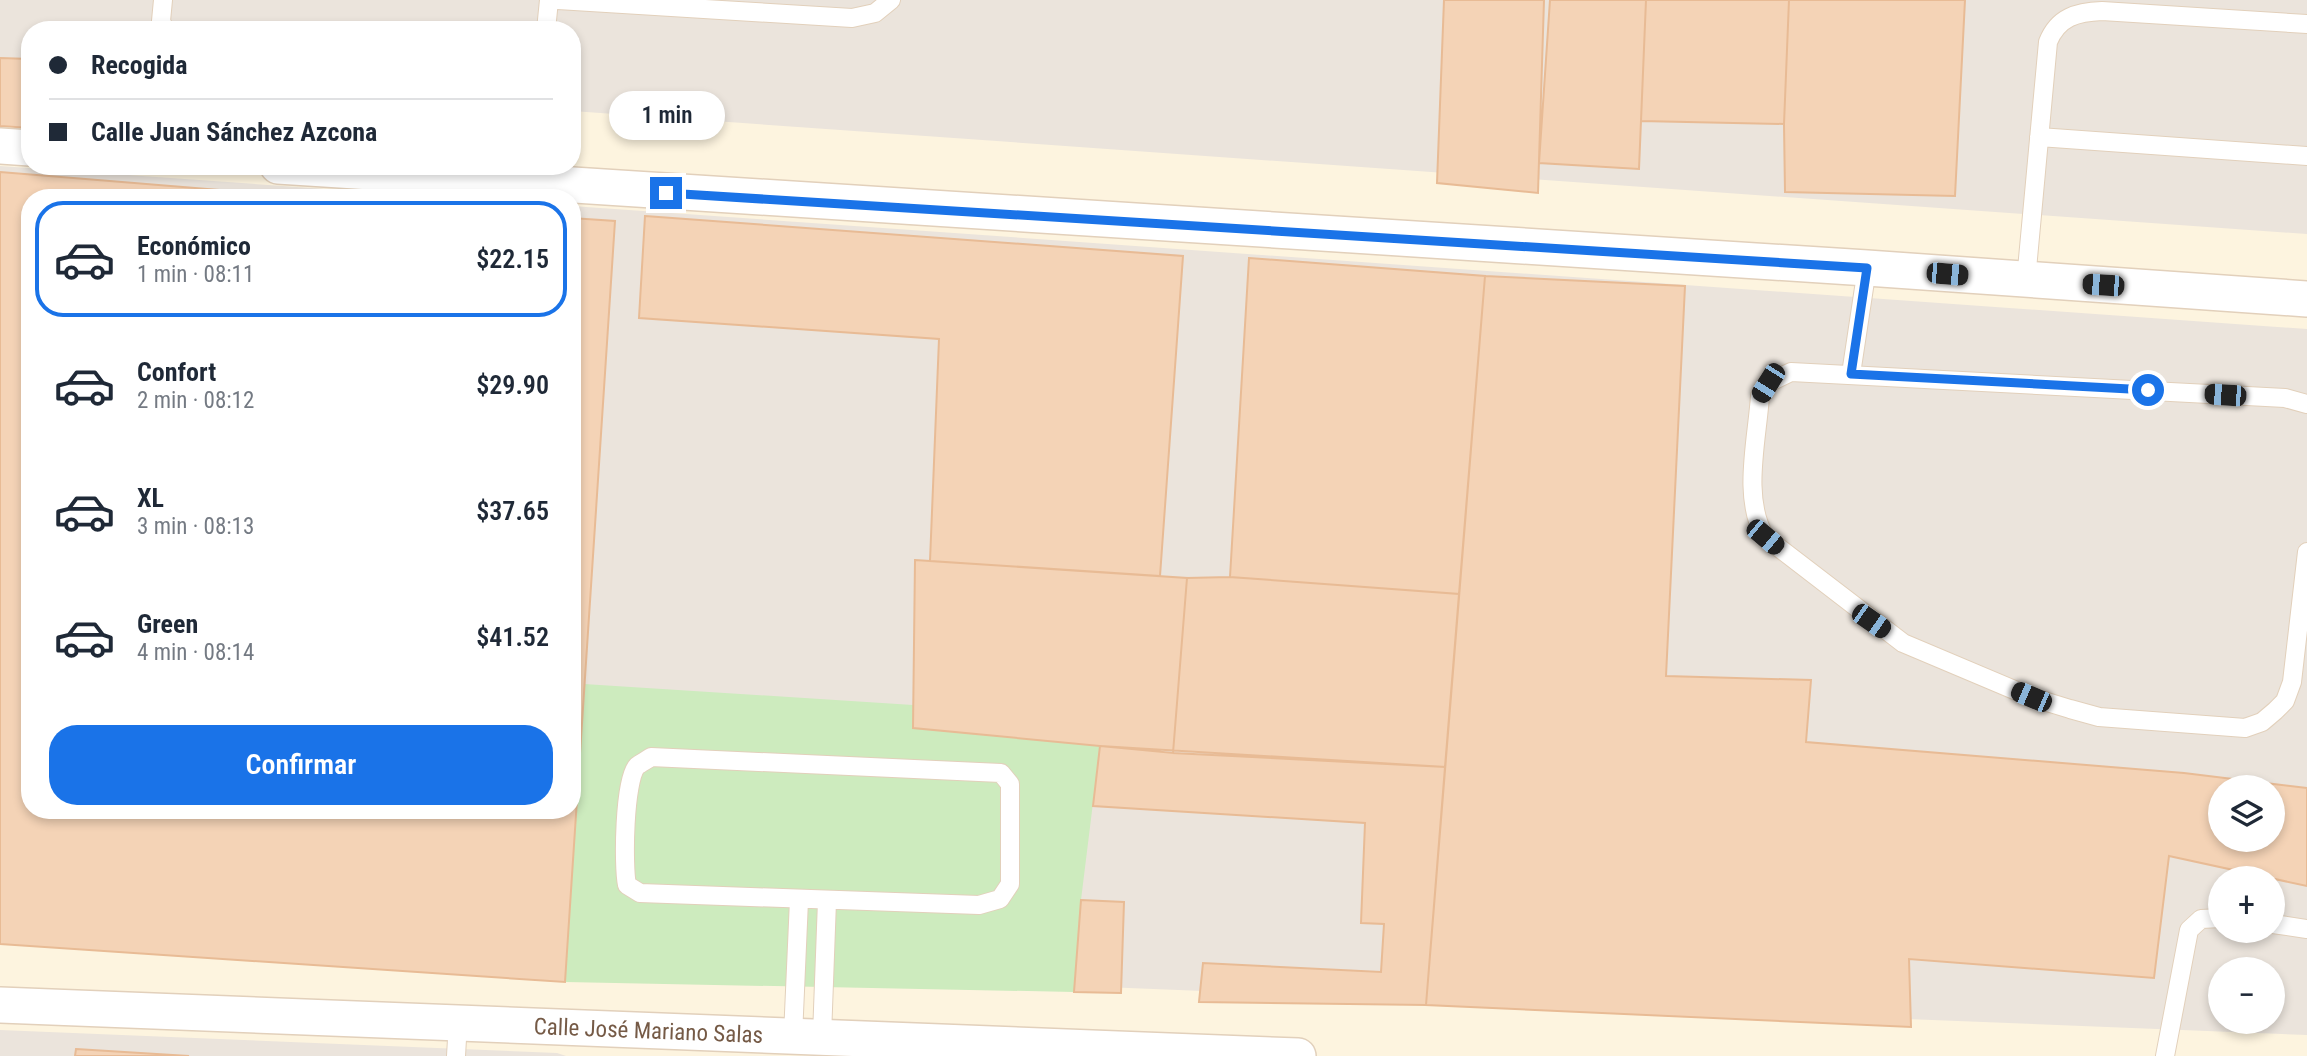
<!DOCTYPE html>
<html lang="es">
<head>
<meta charset="utf-8">
<style>
	:root { --surface:#fff; --page:#f2f2f3; --text:#1f2937; --muted:#747a83; --line:#e0e1e3; --accent:#1a73e8 }
	body { margin:0; font-family:"Roboto Condensed",sans-serif; background:var(--page); color:var(--text); height:100vh; display:flex; flex-direction:column; font-size:26px; white-space:nowrap }
	* { box-sizing:border-box; margin:0 }
	p { font-size:23px; color:var(--muted) }
	.icon { flex:none; width:38px; height:38px; fill:none; stroke:currentColor; stroke-width:2; stroke-linecap:round; stroke-linejoin:round }
	.map { position:relative; flex:1; overflow:hidden }
	.details { position:absolute; left:21px; top:189px; width:560px; height:630px; display:flex; flex-direction:column; background:var(--surface); border-radius:28px; box-shadow:0 4px 10px #0003 }
	.details>* { flex:none }
	.guide { position:absolute; left:21px; top:21px; width:560px; height:154px; border-radius:28px; box-shadow:0 4px 10px #0003; display:grid; align-content:center; height:154px; padding:0 28px; background:var(--surface) }
	.fabs { position:absolute; left:2208px; top:775px; display:grid; gap:14px }
	.fabs a { display:grid; place-items:center; width:77px; height:77px; border-radius:50%; background:var(--surface); box-shadow:0 4px 10px #0003; font-size:35px }
	.end { position:absolute; width:32px; height:32px; margin:-16px; border:9px solid #1a73e8; background:#fff; box-shadow:0 0 0 4px #fff }
	.from { border-radius:50% }
	.bubble { position:absolute; height:49px; border-radius:24px; background:var(--surface); box-shadow:0 4px 10px #0003; font-size:23px; font-weight:600; line-height:49px; text-align:center }
	.car { position:absolute; width:21px; height:42px; margin:-21px -10px; border-radius:9px; box-shadow:0 0 5px 2px #0007; background:linear-gradient(#222 24%,#8ab4d8 0 40%,#222 0 76%,#8ab4d8 0 86%,#222 0) }
	.guide b { display:flex; align-items:center; gap:24px; height:66px; font-size:26px }
	.guide b+b { border-top:2px solid var(--line) }
	.guide i { width:18px; height:18px; background:var(--text) }
	ul { padding:12px 0 0; list-style:none }
	li { display:flex; align-items:center; gap:21px; height:116px; margin:0 14px 10px; padding:0 14px; border:4px solid transparent; border-radius:28px }
	li div { flex:1 }
	li b { display:block; font-size:26px }
	li em { font-style:normal; font-weight:600 }
	li.on { border-color:var(--accent) }
	li>.icon { width:63px; height:63px; stroke-width:1.5 }
	.button { display:flex; gap:14px; margin-top:auto; padding:14px 28px }
	.button a { flex:1; height:80px; border-radius:28px; background:var(--accent); color:#fff; font-size:28px; font-weight:600; line-height:80px; text-align:center }
	.map>svg:first-child { display:block }
	.industrial { fill:#ebe4dc; fill-rule:evenodd }
	.green { fill:#cdebbe }
	.building { fill:#f4d3b6; stroke:#e8bb95; stroke-width:2; fill-rule:evenodd }
	.lines { fill:none; stroke-linecap:round; stroke-linejoin:round }
	.lane-casing { stroke:#e2d0bb; stroke-width:20 }
	.street-casing { stroke:#e2d0bb; stroke-width:38 }
	.lane { stroke:#fff; stroke-width:18 }
	.street { stroke:#fff; stroke-width:35 }
	.route { stroke:#1a73e8; stroke-width:9 }
	.labels { text-anchor:middle; dominant-baseline:central; stroke-width:5; stroke-linejoin:round; paint-order:stroke }
	.street-label { font-size:23px; fill:#755a46; stroke:#fff7e7 }
</style>
</head>
<body>
<div class="map">
<svg width="2307" height="1056" viewBox="0 0 2307 1056">
	<rect width="100%" height="100%" fill="#fdf4df"/>
	<path class="industrial" d="M0,0H2307V234L572,111V30H30V72L0,70Z
		M0,166L452,198H30V810H572V206L2307,329V1035L0,943ZM2221,788H2273V840H2221ZM2221,878H2273V931H2221ZM2221,970H2273V1022H2221Z
		M0,1030L557,1053L566,1056H0Z"/>
	<path class="green" d="M584,684L913,705L1100,746L1081,900L1074,992L565,982Z"/>
	<path class="building" d="M1444,0H1544L1538,193L1437,183Z
		M1550,0H1646L1639,169L1539,163Z
		M1646,0H1789L1784,124L1641,121Z
		M1789,0H1965L1955,196L1785,192L1784,124Z
		M0,58L30,59V128L0,126Z
		M0,172L318,198H30V810H572V218L615,221L565,982L0,944Z
		M645,216L1183,256L1160,576L930,561L939,339L639,318Z
		M1249,258L1485,276L1459,594L1230,577Z
		M1485,276L1685,286L1666,676L1811,680L1806,742L2184,773L2307,788V886L2169,856L2154,978L1909,959L1911,1027L1426,1005ZM2221,788H2273V840H2221Z
		M915,560L1187,578L1173,753L913,728Z
		M1230,577L1459,594L1445,767L1173,753L1187,578Z
		M1100,746L1445,767L1426,1005L1199,1002L1203,963L1381,972L1384,924L1361,923L1365,823L1093,806Z
		M1081,900L1124,902L1121,993L1074,992Z
		M76,1049L189,1056H75Z"/>
	<g class="lines">
		<defs>
			<path id="lane" d="M163,0L161,21L165,30
				M558,0L852,18L875,13L891,0
				M546,30L549,0
				M2039,137L2307,156
				M2026,280L2048,42C2058,17 2077,12 2102,11L2307,24
				M1851,374L1867,268
				M2307,404L2285,398L1791,372L1768,383L1760,396C1757,441 1742,498 1765,537L1903,643L2031,697L2070,709L2099,717L2245,728L2262,722L2275,711L2285,701L2292,682L2307,552
				M651,757L1001,773L1010,784V884L1000,899L979,905L640,893L627,885C623,866 624,780 637,766C641,763 647,760 651,757Z
				M2273,924L2307,929
				M793,1036L799,900
				M822,1036L827,901
				M456,1056L458,1022
				M2165,1056L2189,930L2201,919L2221,918"/>
			<g id="street">
				<path d="M0,146L30,148"/>
				<path d="M278,166L1867,268L2307,299"/>
				<path id="s1" d="M0,1005L1298,1056"/>
			</g>
		</defs>
		<use href="#lane" class="lane-casing"/>
		<use href="#street" class="street-casing"/>
		<use href="#lane" class="lane"/>
		<use href="#street" class="street"/>
	</g>
	<g class="lines">
		<path class="route" d="M666,193L1867,268L1851,374L2148,390"/>
	</g>
	<g class="labels">
		<g class="street-label">
			<text stroke="none"><textPath href="#s1" startOffset="649">Calle José Mariano Salas</textPath></text>
		</g>
	</g>
</svg>
<div class="fabs">
<a><svg class="icon" aria-label="layers" viewBox="0 0 24 24"><path d="M12 4l9 5-9 5-9-5zM3 14l9 5 9-5"/></svg></a>
<a>+</a>
<a>−</a>
</div>
<i class="end from" style="left:2148px;top:390px"></i>
<i class="end" style="left:666px;top:193px"></i>
<div class="bubble" style="left:609px;top:91px;width:116px">1 min</div>
<i class="car" style="left:1947px;top:274px;rotate:95deg"></i>
<i class="car" style="left:2103px;top:285px;rotate:274deg"></i>
<i class="car" style="left:1768px;top:383px;rotate:212deg"></i>
<i class="car" style="left:2225px;top:395px;rotate:274deg"></i>
<i class="car" style="left:1765px;top:537px;rotate:130deg"></i>
<i class="car" style="left:1871px;top:621px;rotate:125deg"></i>
<i class="car" style="left:2031px;top:697px;rotate:293deg"></i>
<div class="guide">
<b><i class="from"></i>Recogida</b>
<b><i></i>Calle Juan Sánchez Azcona</b>
</div>
<section class="details">
<ul>
<li class="on"><svg class="icon" aria-label="car" viewBox="0 0 24 24"><path d="M5 17H2v-5l4-1 3-4h7l3 4 3 1v5h-3M9 17h6M6 11h13"/><circle cx="7" cy="17" r="2"/><circle cx="17" cy="17" r="2"/></svg><div><b>Económico</b><p>1 min · 08:11</p></div><em>$22.15</em></li>
<li><svg class="icon" aria-label="car" viewBox="0 0 24 24"><path d="M5 17H2v-5l4-1 3-4h7l3 4 3 1v5h-3M9 17h6M6 11h13"/><circle cx="7" cy="17" r="2"/><circle cx="17" cy="17" r="2"/></svg><div><b>Confort</b><p>2 min · 08:12</p></div><em>$29.90</em></li>
<li><svg class="icon" aria-label="car" viewBox="0 0 24 24"><path d="M5 17H2v-5l4-1 3-4h7l3 4 3 1v5h-3M9 17h6M6 11h13"/><circle cx="7" cy="17" r="2"/><circle cx="17" cy="17" r="2"/></svg><div><b>XL</b><p>3 min · 08:13</p></div><em>$37.65</em></li>
<li><svg class="icon" aria-label="car" viewBox="0 0 24 24"><path d="M5 17H2v-5l4-1 3-4h7l3 4 3 1v5h-3M9 17h6M6 11h13"/><circle cx="7" cy="17" r="2"/><circle cx="17" cy="17" r="2"/></svg><div><b>Green</b><p>4 min · 08:14</p></div><em>$41.52</em></li>
</ul>
<div class="button"><a>Confirmar</a></div>
</section>
</div>
</body>
</html>
